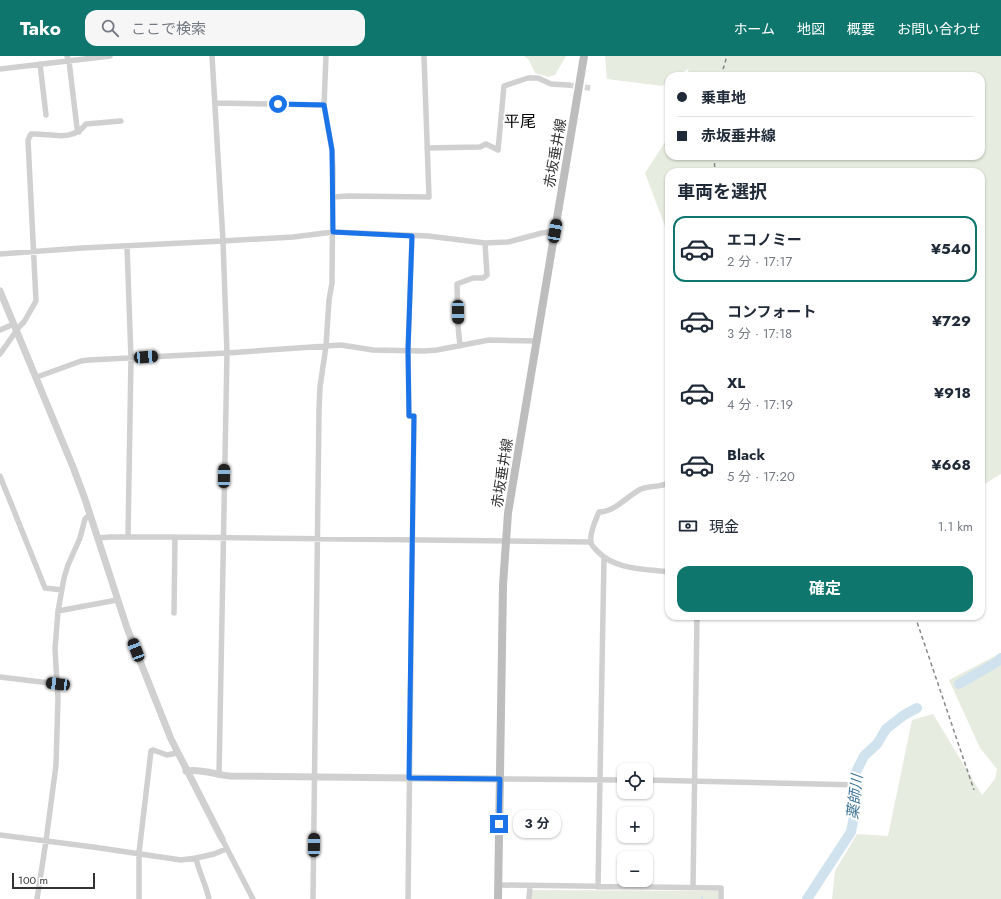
<!DOCTYPE html>
<html lang="ja">
<head>
<meta charset="utf-8">
<style>
	:root { --surface:#fff; --page:#f6f6f7; --text:#1f2937; --muted:#747a83; --line:#e0e1e3; --accent:#0f766e }
	body { margin:0; font-family:Jost,"Noto Sans JP",sans-serif; background:var(--page); color:var(--text); height:100vh; display:flex; flex-direction:column; font-size:15px; white-space:nowrap }
	* { box-sizing:border-box; margin:0 }
	p { font-size:13px; color:var(--muted) }
	.icon { flex:none; width:22px; height:22px; fill:none; stroke:currentColor; stroke-width:2; stroke-linecap:round; stroke-linejoin:round }
	.map { position:relative; flex:1; overflow:hidden }
	.drawer { position:absolute; left:665px; top:112px; width:320px; height:452px; display:flex; flex-direction:column; background:var(--surface); border-radius:12px; box-shadow:0 1px 3px #0004 }
	.drawer>* { flex:none }
	.hud { position:absolute; left:665px; top:16px; width:320px; height:88px; border-radius:12px; box-shadow:0 1px 3px #0004; display:grid; align-content:center; height:88px; padding:0 12px; background:var(--surface) }
	.buttons { position:absolute; left:617px; top:707px; display:grid; gap:8px }
	.buttons a { display:grid; place-items:center; width:36px; height:36px; border-radius:8px; background:var(--surface); box-shadow:0 1px 3px #0004; font-size:20px }
	.scale { position:absolute; left:12px; bottom:10px; width:83px; box-sizing:border-box; padding-left:4px; border:2px solid #333; border-top:0; font-size:11px; line-height:14px; white-space:nowrap; color:#333; -webkit-text-stroke:3px #fff; paint-order:stroke }
	.end { position:absolute; width:18px; height:18px; margin:-9px; border:5px solid #1a73e8; background:#fff; box-shadow:0 0 0 2px #fff }
	.from { border-radius:50% }
	.bubble { position:absolute; height:28px; border-radius:12px; background:var(--surface); box-shadow:0 1px 3px #0004; font-size:13px; font-weight:700; line-height:28px; text-align:center }
	.car { position:absolute; width:12px; height:24px; margin:-12px -6px; border-radius:5px; box-shadow:0 0 3px 1px #0007; background:linear-gradient(#222 24%,#8ab4d8 0 40%,#222 0 76%,#8ab4d8 0 86%,#222 0) }
	.hud b { display:flex; align-items:center; gap:14px; height:38px; font-size:15px }
	.hud b+b { border-top:1px solid var(--line) }
	.hud i { width:10px; height:10px; background:var(--text) }
	ul { padding:0; list-style:none }
	li { display:flex; align-items:center; gap:12px; height:66px; margin:0 8px 6px; padding:0 4px; border:2px solid transparent; border-radius:12px }
	li div { flex:1 }
	li b { display:block; font-size:15px }
	li em { font-style:normal; font-weight:700 }
	li.active { border-color:var(--accent) }
	li>.icon { width:36px; height:36px; stroke-width:1.5 }
	h2 { padding:0 12px; font-size:18px; line-height:48px }
	.pay { display:flex; align-items:center; gap:10px; height:44px; padding:0 12px; font-size:15px }
	.pay p { margin-inline-start:auto }
	.cta { display:flex; gap:8px; margin-top:auto; padding:8px 12px }
	.cta a { flex:1; height:46px; border-radius:12px; background:var(--accent); color:#fff; font-size:16px; font-weight:700; line-height:46px; text-align:center }
	header { display:flex; align-items:center; gap:24px; box-sizing:border-box; height:56px; padding:0 20px; background:var(--accent); color:#fff }
	header strong { font-size:19px }
	nav { display:flex; gap:22px; margin-inline-start:auto; font-size:14px }
	.search { width:280px; height:36px; background:var(--page); display:flex; align-items:center; gap:10px; box-sizing:border-box; padding:0 14px; border-radius:12px; color:var(--muted); font-size:15px }
	.map>svg:first-child { display:block }
	.green { fill:#e6ecdf }
	.lines { fill:none; stroke-linecap:round; stroke-linejoin:round }
	.stream { stroke:#cfe2ee; stroke-width:1.5 }
	.river { stroke:#cfe2ee; stroke-width:10 }
	.minor-tunnel { stroke:#d6d6d6; stroke-width:5.5; stroke-dasharray:5.5 3; stroke-linecap:butt }
	.minor { stroke:#d0d0d0; stroke-width:5.5 }
	.tertiary { stroke:#d0d0d0; stroke-width:7 }
	.secondary { stroke:#bdbdbd; stroke-width:8 }
	.rail { stroke:#888; stroke-width:1.5; stroke-dasharray:4 3; stroke-linecap:butt }
	.route { stroke:#1a73e8; stroke-width:5 }
	.labels { text-anchor:middle; dominant-baseline:central; stroke-width:4; stroke-linejoin:round; paint-order:stroke }
	.street-label { font-size:14px; fill:#333; stroke:#fff }
	.water-label { font-size:15px; font-style:italic; fill:#3f7597; stroke:#fff }
	.quarter-label { font-size:16px; fill:#000; stroke:#fff }
</style>
</head>
<body>
<header>
<strong>Tako</strong>
<div class="search"><svg class="icon" aria-label="search" viewBox="0 0 24 24"><circle cx="10" cy="10" r="6"/><path d="M15 15l6 6"/></svg>ここで検索</div>
<nav><a>ホーム</a><a>地図</a><a>概要</a><a>お問い合わせ</a></nav>
</header>
<div class="map">
<svg width="1001" height="843" viewBox="0 0 1001 843">
	<rect width="100%" height="100%" fill="#fff"/>
	<path class="green" d="M524,0H566L555,19L548,21L535,17L529,4Z
		M605,0H1001V418L981,430V116H669V181L645,117L669,80V100H981V20H689L688,13L677,20H669V25L662,30L607,23Z
		M1001,597V843H832L835,815L857,778L888,780L912,664L933,658L982,739L995,723L997,713L980,692L949,624Z
		M532,834L718,835V843H532Z"/>
	<g class="lines">
		<path class="stream" d="M702,843V841"/>
		<path class="river" d="M959,628L997,606L1001,602
			M807,843L851,776L854,760L856,716L864,700L877,688L886,673L904,659L917,652"/>
		<path class="minor-tunnel" d="M568,29L591,32"/>
		<path class="minor" d="M67,0L69,5L77,72L79,76
			M212,0L223,185L227,297L219,719
			M40,8L46,59
			M0,13L110,0
			M216,47L324,49
			M427,92L480,91L486,88L498,94L504,30L528,22H538L551,28L568,29
			M333,141L348,140L429,141L424,0
			M127,190L131,302L128,481
			M0,198L82,192L223,185L293,181L333,176L428,180L485,187L508,186L542,177L555,175
			M0,274L14,268
			M460,290L458,270L457,228L473,222H483L487,219L485,187
			M0,298L19,271L24,266L36,245L28,84L31,78C50,77 72,87 86,68L121,65
			M37,321L81,305L89,304L227,297L341,289L373,294L424,295L437,294L489,284L537,285
			M0,420L45,532L62,534
			M669,427C660,431 650,430 641,433C627,440 615,456 599,456C596,463 589,478 591,486C591,490 596,493 598,496C616,514 646,513 669,516
			M97,482L110,481H175L591,486
			M58,555L117,544
			M174,557L175,481
			M0,621L58,628
			M500,723L624,724
			M646,724L860,729
			M0,779L93,791L181,804L196,802L214,798L226,793
			M222,783L253,843
			M196,802C199,817 206,828 209,843
			M499,829L721,832V843
			M598,831L604,502
			M693,831L697,560
			M37,843L46,785L56,709L58,643L55,593L58,555L64,522L68,509L80,482L85,463L90,459
			M139,843V797L151,695L153,694L167,699L177,697
			M313,843L319,354L320,331L326,290L329,244L332,227L333,114L332,94L324,49L326,0
			M408,843L414,360H409L408,294L412,180
			M529,843L530,830"/>
		<path class="tertiary" d="M0,235L73,411L85,443L127,572L171,683L222,783
			M186,715C201,712 215,719 230,720L500,723"/>
		<path class="secondary" d="M498,843L503,529L508,457L584,0"/>
		<path class="rail" d="M721,20L727,0
			M714,100L715,116
			M915,560L974,734"/>
	</g>
	<g class="lines">
		<path class="route" d="M278,48L324,49L332,94L333,176L412,180L408,294L409,360H414L409,722L500,723L499,768"/>
	</g>
	<g class="labels">
		<g class="street-label">
			<text transform="translate(555 97) rotate(-80)">赤坂垂井線</text>
			<text transform="translate(502 417) rotate(-81)">赤坂垂井線</text>
		</g>
		<g class="water-label">
			<text transform="translate(855 741) rotate(-84)">薬師川</text>
		</g>
		<g class="quarter-label">
			<text x="520" y="65">平尾</text>
		</g>
	</g>
</svg>
<div class="buttons">
<a><svg class="icon" aria-label="locate" viewBox="0 0 24 24"><circle cx="12" cy="12" r="6"/><path d="M12 2v4M12 18v4M2 12h4M18 12h4"/></svg></a>
<a>+</a>
<a>−</a>
</div>
<div class="scale">100 m</div>
<i class="end from" style="left:278px;top:48px"></i>
<i class="end" style="left:499px;top:768px"></i>
<div class="bubble" style="left:513px;top:754px;width:48px">3 分</div>
<i class="car" style="left:555px;top:175px;rotate:10deg"></i>
<i class="car" style="left:458px;top:256px;rotate:179deg"></i>
<i class="car" style="left:146px;top:301px;rotate:86deg"></i>
<i class="car" style="left:224px;top:420px;rotate:1deg"></i>
<i class="car" style="left:136px;top:594px;rotate:339deg"></i>
<i class="car" style="left:58px;top:628px;rotate:277deg"></i>
<i class="car" style="left:314px;top:789px;rotate:1deg"></i>
<div class="hud">
<b><i class="from"></i>乗車地</b>
<b><i></i>赤坂垂井線</b>
</div>
<section class="drawer">
<h2>車両を選択</h2>
<ul>
<li class="active"><svg class="icon" aria-label="car" viewBox="0 0 24 24"><path d="M5 17H2v-5l4-1 3-4h7l3 4 3 1v5h-3M9 17h6M6 11h13"/><circle cx="7" cy="17" r="2"/><circle cx="17" cy="17" r="2"/></svg><div><b>エコノミー</b><p>2 分 · 17:17</p></div><em>¥540</em></li>
<li><svg class="icon" aria-label="car" viewBox="0 0 24 24"><path d="M5 17H2v-5l4-1 3-4h7l3 4 3 1v5h-3M9 17h6M6 11h13"/><circle cx="7" cy="17" r="2"/><circle cx="17" cy="17" r="2"/></svg><div><b>コンフォート</b><p>3 分 · 17:18</p></div><em>¥729</em></li>
<li><svg class="icon" aria-label="car" viewBox="0 0 24 24"><path d="M5 17H2v-5l4-1 3-4h7l3 4 3 1v5h-3M9 17h6M6 11h13"/><circle cx="7" cy="17" r="2"/><circle cx="17" cy="17" r="2"/></svg><div><b>XL</b><p>4 分 · 17:19</p></div><em>¥918</em></li>
<li><svg class="icon" aria-label="car" viewBox="0 0 24 24"><path d="M5 17H2v-5l4-1 3-4h7l3 4 3 1v5h-3M9 17h6M6 11h13"/><circle cx="7" cy="17" r="2"/><circle cx="17" cy="17" r="2"/></svg><div><b>Black</b><p>5 分 · 17:20</p></div><em>¥668</em></li>
</ul>
<div class="pay"><svg class="icon" aria-label="cash" viewBox="0 0 24 24"><path d="M3 7h18v10H3z"/><circle cx="12" cy="12" r="2"/></svg>現金<p>1.1 km</p></div>
<div class="cta"><a>確定</a></div>
</section>
</div>
</body>
</html>
